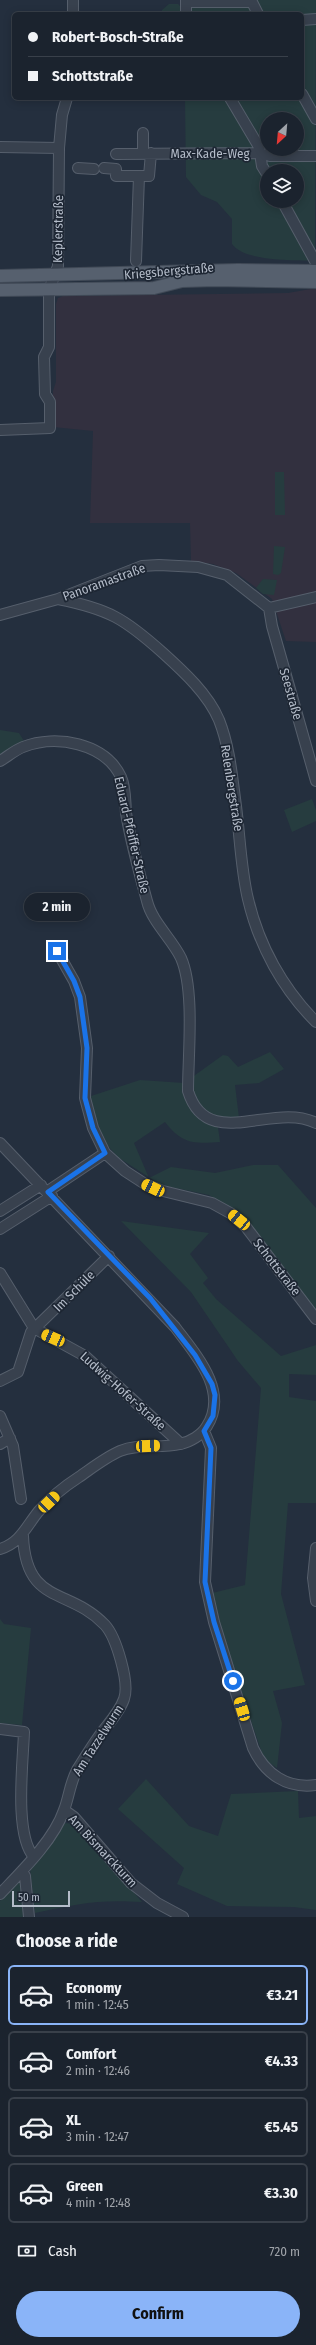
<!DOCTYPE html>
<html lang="en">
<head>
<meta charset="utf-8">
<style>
	:root { --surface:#1b232e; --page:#242b36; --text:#f1f3f6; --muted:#a0a4aa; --line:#39404a; --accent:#8ab4f8 }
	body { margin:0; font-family:"Fira Sans Condensed",sans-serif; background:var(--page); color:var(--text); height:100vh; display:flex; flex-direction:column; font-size:15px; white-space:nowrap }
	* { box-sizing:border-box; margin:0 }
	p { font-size:13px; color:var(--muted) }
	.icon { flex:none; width:22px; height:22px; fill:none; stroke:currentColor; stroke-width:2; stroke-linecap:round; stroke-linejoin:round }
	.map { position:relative; height:1917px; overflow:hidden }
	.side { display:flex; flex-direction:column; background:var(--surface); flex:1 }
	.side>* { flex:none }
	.guide { position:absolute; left:12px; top:12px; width:292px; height:88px; border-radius:6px; box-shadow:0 2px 10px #0003,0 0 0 1px var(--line); display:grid; align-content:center; height:88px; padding:0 16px; background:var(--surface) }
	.needle { width:26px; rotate:206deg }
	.tools { position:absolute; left:260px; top:112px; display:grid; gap:8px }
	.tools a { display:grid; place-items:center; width:44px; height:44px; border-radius:50%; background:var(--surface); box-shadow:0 2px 10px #0003,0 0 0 1px var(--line); font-size:20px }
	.scale { position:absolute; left:12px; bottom:10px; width:58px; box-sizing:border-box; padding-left:4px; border:2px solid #b4bcc9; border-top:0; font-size:11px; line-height:14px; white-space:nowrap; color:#b4bcc9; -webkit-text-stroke:3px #1d2633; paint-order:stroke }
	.end { position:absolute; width:18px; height:18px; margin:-9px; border:5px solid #1a73e8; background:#fff; box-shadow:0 0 0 2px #fff }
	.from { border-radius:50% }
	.bubble { position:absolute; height:28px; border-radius:14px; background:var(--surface); box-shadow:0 2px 10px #0003,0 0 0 1px var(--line); font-size:13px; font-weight:700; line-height:28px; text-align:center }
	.car { position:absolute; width:12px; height:24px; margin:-12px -6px; border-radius:5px; box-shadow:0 0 3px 1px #0007; background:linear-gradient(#f5c518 24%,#345 0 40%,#f5c518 0 76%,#345 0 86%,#f5c518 0) }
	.guide b { display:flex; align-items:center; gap:14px; height:38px; font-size:15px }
	.guide b+b { border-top:1px solid var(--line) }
	.guide i { width:10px; height:10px; background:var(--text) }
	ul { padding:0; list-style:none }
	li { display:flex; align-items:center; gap:12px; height:60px; margin:0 8px 6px; padding:0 8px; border:2px solid var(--line); border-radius:6px }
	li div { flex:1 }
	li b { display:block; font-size:15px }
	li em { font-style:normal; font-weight:700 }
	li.on { border-color:var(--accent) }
	li>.icon { width:36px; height:36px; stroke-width:1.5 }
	h2 { padding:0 16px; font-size:18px; line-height:48px }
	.pay { display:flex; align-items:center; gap:10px; height:44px; padding:0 16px; font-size:15px }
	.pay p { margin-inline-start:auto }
	.action { display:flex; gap:8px; margin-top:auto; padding:8px 16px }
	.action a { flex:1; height:46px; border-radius:24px; background:var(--accent); color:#111; font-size:16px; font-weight:700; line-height:46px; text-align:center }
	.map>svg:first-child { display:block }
	.medical { fill:#32303f }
	.green { fill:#263c3f; fill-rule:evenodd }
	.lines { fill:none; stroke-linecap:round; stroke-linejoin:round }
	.minor-casing { stroke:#565f6c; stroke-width:12 }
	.major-casing { stroke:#414a57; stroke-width:14 }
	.minor { stroke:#38414e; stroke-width:10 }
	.major { stroke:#56606e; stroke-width:12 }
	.route { stroke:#1a73e8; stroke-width:5 }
	.labels { text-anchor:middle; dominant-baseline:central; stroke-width:3.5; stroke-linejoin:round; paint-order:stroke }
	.street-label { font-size:13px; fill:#b4bcc9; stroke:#1d2633 }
</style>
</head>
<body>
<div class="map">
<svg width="316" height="1917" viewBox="0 0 316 1917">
	<rect width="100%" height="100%" fill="#242f3e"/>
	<path class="medical" d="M316,288V642L286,641L272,599L236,573L213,564L191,561L190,523H90L93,431L53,427V391L56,382V304L58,298L63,296L288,293Z"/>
	<path class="green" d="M184,0H316L315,261C294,260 245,262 232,244V219L217,202L201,195L186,177L185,98H302V14H162V10L169,4H178L184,10ZM267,119H297V149H267ZM267,171H297V201H267Z
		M275,472H284L285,515H275Z
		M274,546L285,547L281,573L278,575L273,574Z
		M263,579L277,580L274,595L263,594L256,588Z
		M0,730L19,733L24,741L0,755Z
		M312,799L316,810V821L292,832L284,810Z
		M270,1052L284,1069L259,1083L235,1085L239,1118L217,1120L220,1142C194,1144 182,1144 165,1122L134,1143L149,1178L171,1167L215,1173L253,1165H278L316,1208V1310L267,1248L225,1205L209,1195L161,1185L119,1158L104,1142L88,1097L140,1080L184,1083L223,1055L228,1056L238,1067Z
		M121,1221L209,1233L190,1254L208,1278L203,1283L216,1299L281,1356L316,1345V1375L289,1374V1397L316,1401V1503H288L281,1594L305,1685L273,1691L282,1723L277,1768L264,1759L208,1594L245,1585L261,1388L238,1361L191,1292Z
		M0,1619L4,1624L31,1628L22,1725L0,1723Z
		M146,1779L189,1826L218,1836L231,1794L298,1791L299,1818L316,1816V1910L294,1907L227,1906L177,1884L184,1868L118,1809Z
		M65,1823L73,1824L82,1831L142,1902C99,1899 76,1904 35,1913L30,1868Z
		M20,1880L23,1917H0V1901Z"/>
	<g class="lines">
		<defs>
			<path id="minor" d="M186,2H252L258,14
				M73,14V0
				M186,14V0
				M302,20L316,19
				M302,94L316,119
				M230,98L259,147L262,166L267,174
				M143,133V153
				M0,147L59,148
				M116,154L260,153L270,156H316
				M78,168L94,169
				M104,168L116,169V176H149L151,153
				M282,201L315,261
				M136,261L139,176
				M0,430L50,428V402L45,394L44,357L49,347V290L58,266L59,148L62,115L67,98
				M58,599C109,609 125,619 163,653C184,672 208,694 219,720C230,748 232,777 236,806C240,837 241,870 248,899C259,946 283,989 316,1022
				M269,608L272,626L316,781
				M269,608L316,597
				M0,615L58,599L142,566L159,565L198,567L227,575L269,608
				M0,761C7,757 15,750 23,747C56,734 105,743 121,777C126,788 125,801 126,813C131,843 139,872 147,901C152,922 172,939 181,958C195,990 188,1055 188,1091C207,1153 273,1101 316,1123
				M57,951L74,981L80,997L87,1048L85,1098L93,1128L105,1153L125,1171L145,1184L163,1191L212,1203L232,1214L246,1227L316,1319
				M0,1143L175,1327C196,1355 229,1391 207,1426C202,1435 190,1442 180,1444C161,1449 139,1443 120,1451C106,1457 92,1468 79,1477C65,1486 49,1499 38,1512C26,1527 20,1543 0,1549
				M48,1191L105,1153
				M0,1211L41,1185
				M0,1229L52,1196
				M0,1273L34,1328L85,1356L181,1444
				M0,1381L18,1372L31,1332L109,1256
				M0,1416L13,1446L21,1499
				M204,1431L211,1448L205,1582L214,1622L253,1748C265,1774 287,1789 316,1785
				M0,1444L10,1438
				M316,1548L313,1578L316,1601
				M0,1729L24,1732C23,1762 14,1835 34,1857
				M64,1810L74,1817L131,1883L157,1903L183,1917
				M22,1871L25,1876L29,1917
				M0,1894C21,1872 54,1840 64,1810C69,1797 70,1783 77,1770C85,1757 93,1744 102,1732C110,1722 120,1711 124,1699C130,1683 116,1637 105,1625C69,1587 26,1606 23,1536"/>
			<path id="major" d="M0,276L238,270L316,271
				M0,290L154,288L182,281L215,280L316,282"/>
		</defs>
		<use href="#minor" class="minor-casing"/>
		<use href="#major" class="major-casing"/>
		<use href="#minor" class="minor"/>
		<use href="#major" class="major"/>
	</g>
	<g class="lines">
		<path class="route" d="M57,951L74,981L80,997L87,1048L85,1098L93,1128L105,1153L48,1192L150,1298L195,1355L212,1384L215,1395L213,1416L204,1431L211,1448L205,1582L214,1622L233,1681"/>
	</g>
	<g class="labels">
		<g class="street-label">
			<text x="210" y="153">Max-Kade-Weg</text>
			<text transform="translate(58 229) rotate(-89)">Keplerstraße</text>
			<text transform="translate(169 271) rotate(-5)">Kriegsbergstraße</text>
			<text transform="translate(104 582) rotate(-20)">Panoramastraße</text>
			<text transform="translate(291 694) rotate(74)">Seestraße</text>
			<text transform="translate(232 788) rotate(81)">Relenbergstraße</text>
			<text transform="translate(132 835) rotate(77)">Eduard-Pfeiffer-Straße</text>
			<text transform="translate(277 1267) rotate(52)">Schottstraße</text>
			<text transform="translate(74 1291) rotate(-45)">Im Schüle</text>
			<text transform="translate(123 1391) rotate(42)">Ludwig-Hofer-Straße</text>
			<text transform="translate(98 1740) rotate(-57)">Am Tazzelwurm</text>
			<text transform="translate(103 1851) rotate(47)">Am Bismarckturm</text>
		</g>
	</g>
</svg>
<div class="tools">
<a><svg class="needle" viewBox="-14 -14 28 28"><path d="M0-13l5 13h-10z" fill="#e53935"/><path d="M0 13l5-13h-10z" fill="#a0a4aa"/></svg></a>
<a><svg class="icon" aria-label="layers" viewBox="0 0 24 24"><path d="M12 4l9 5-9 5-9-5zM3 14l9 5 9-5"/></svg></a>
</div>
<div class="scale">50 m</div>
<i class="end from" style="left:233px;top:1681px"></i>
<i class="end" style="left:57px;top:951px"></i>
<div class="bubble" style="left:24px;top:893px;width:66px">2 min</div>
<i class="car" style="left:153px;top:1188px;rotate:295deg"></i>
<i class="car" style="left:239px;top:1220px;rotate:309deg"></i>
<i class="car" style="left:53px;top:1338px;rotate:293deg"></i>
<i class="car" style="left:148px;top:1446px;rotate:87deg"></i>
<i class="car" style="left:49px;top:1502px;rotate:46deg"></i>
<i class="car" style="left:242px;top:1709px;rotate:343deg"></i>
<div class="guide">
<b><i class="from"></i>Robert-Bosch-Straße</b>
<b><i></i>Schottstraße</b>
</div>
</div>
<section class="side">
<h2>Choose a ride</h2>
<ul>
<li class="on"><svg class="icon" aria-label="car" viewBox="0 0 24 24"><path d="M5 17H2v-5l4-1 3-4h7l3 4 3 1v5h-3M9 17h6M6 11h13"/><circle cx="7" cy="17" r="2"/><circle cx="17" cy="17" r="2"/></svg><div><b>Economy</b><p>1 min · 12:45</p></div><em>€3.21</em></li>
<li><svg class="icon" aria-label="car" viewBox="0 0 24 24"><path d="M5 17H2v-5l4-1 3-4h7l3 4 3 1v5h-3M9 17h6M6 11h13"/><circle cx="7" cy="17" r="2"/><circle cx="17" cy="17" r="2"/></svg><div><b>Comfort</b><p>2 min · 12:46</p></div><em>€4.33</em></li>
<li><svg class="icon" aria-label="car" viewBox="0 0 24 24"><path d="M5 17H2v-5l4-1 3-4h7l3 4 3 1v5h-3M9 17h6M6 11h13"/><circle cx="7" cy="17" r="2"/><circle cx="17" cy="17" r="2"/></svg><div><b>XL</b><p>3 min · 12:47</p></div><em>€5.45</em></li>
<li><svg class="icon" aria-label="car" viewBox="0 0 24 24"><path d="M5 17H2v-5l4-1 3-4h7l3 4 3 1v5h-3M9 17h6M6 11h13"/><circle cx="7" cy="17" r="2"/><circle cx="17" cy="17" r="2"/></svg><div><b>Green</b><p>4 min · 12:48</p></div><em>€3.30</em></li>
</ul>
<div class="pay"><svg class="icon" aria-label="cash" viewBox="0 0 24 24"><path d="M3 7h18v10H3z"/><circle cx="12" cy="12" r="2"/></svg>Cash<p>720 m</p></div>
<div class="action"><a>Confirm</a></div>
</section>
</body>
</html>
